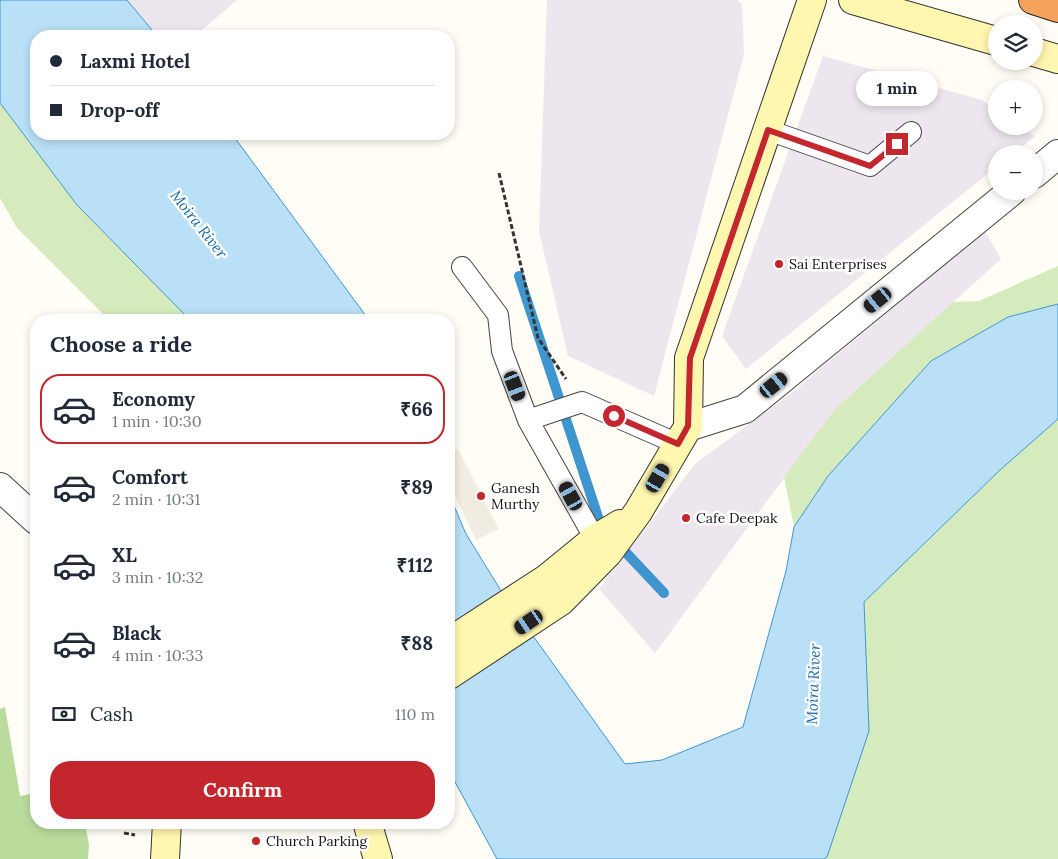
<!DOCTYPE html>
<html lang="en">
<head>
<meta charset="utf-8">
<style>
	:root { --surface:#fff; --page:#f2f2f3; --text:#1f2937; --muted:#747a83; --line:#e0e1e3; --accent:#c4262e }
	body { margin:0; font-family:Lora,serif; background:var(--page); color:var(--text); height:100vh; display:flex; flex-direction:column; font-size:19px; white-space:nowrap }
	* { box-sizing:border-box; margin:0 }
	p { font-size:16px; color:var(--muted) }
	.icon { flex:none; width:28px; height:28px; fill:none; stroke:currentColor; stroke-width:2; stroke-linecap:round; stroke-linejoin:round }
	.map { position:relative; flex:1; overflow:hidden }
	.sheet { position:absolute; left:30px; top:314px; width:425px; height:515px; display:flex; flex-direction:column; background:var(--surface); border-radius:20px; box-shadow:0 2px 8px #0003 }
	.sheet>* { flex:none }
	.banner { position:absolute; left:30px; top:30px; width:425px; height:110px; border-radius:20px; box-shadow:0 2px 8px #0003; display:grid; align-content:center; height:110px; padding:0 20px; background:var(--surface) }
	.fabs { position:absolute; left:988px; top:15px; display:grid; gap:10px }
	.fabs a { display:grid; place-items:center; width:55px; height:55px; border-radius:50%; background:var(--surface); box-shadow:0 2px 8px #0003; font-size:25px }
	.end { position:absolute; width:22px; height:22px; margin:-11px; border:6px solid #c4262e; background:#fff; box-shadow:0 0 0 2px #fff }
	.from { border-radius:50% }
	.bubble { position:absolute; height:35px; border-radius:18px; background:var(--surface); box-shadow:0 2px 8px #0003; font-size:16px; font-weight:800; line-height:35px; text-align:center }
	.car { position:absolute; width:15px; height:30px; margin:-15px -8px; border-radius:6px; box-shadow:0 0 4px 1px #0007; background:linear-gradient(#222 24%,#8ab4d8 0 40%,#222 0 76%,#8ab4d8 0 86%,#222 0) }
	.banner b { display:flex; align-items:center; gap:18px; height:48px; font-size:19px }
	.banner b+b { border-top:1px solid var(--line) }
	.banner i { width:12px; height:12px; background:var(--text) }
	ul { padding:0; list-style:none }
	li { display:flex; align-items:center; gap:15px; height:70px; margin:0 10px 8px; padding:0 10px; border:2px solid transparent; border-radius:20px }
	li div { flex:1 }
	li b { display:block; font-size:19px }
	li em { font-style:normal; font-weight:800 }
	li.current { border-color:var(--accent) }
	li>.icon { width:45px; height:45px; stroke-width:1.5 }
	h2 { padding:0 20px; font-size:22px; line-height:60px }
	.pay { display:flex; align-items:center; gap:12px; height:55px; padding:0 20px; font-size:19px }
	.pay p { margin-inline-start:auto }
	.cta { display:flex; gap:10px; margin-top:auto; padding:10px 20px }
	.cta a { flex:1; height:58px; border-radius:20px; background:var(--accent); color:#fff; font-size:20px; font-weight:800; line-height:58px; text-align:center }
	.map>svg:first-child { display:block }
	.industrial { fill:#eee6ef }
	.green { fill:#d5ebbd }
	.forest { fill:#b9dc9c }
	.plaza { fill:#f1ede2 }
	.water { fill:#b9e0f7; stroke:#3f96cf }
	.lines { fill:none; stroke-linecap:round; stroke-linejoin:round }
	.stream { stroke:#3f96cf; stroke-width:10 }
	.lane-casing { stroke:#444; stroke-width:22 }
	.street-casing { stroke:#444; stroke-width:30 }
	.secondary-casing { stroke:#333; stroke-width:30 }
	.highway-casing { stroke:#222; stroke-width:30 }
	.path { stroke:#333; stroke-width:3; stroke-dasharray:5 2.5; stroke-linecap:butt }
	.lane { stroke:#fff; stroke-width:20 }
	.street { stroke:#fff; stroke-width:28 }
	.secondary { stroke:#fff6b0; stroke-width:28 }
	.highway { stroke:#f5a25d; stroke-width:28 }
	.route { stroke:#c4262e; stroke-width:6 }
	.poi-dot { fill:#c4262e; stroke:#fff; stroke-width:2 }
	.labels { text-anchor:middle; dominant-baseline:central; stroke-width:5; stroke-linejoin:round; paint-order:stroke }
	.poi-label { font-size:14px; fill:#111; stroke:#fff; text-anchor:start }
	.water-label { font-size:15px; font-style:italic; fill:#1768a6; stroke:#fff }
</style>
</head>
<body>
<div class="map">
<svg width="1058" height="859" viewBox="0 0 1058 859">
	<rect width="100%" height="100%" fill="#fffdf5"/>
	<path class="industrial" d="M127,0H237L195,36H157Z
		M547,0H737L742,4L744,54L654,396L568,356L539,231Z
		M823,56L982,100L996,110V126H1020L1035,136L1013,154H996V167L746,369L722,336Z
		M985,231L1001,259L835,409L655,653L599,589L695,464L795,390Z"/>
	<path class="green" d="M0,103L77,205L190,320H109L17,228L0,198Z
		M1058,266V304L1008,317L931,361L828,476L794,527L784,477L835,409L953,302L979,301Z
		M1058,419V859H824L827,857L869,731L864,602L1000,470Z"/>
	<path class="forest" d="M5,707L20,796L36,793V822L85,823L89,845L88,859H0V709Z"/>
	<path class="plaza" d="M458,449L499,529L476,540L449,483V454Z"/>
	<path class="water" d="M0,0H127L157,36H36V134H232L369,320H190L77,205L0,103Z
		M1058,304V419L1000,470L864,602L869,731L827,857L824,859H497L449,771V494L466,534L503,594L625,764L662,760L743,727L786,571L794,527L828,476L931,361L1008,317Z"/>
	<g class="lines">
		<path class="stream" d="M519,276L601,526L605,530
			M617,543L664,593"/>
		<defs>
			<path id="lane" d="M768,130L870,166L911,132
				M462,267L498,315L502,351L528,420L595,539
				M528,420L582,402L678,444"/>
			<path id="street" d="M1034,174L1058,154
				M688,427L745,409L1012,191
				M0,487L36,520"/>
			<path id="secondary" d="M853,0L996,41
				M1034,52L1058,59
				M449,642L546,579L595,539L620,524
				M449,675L561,601L608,553L638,512L688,427L689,358L812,0
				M367,822L378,859
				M165,859L167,822"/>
			<path id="highway" d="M1033,0L1058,8"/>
		</defs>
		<use href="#lane" class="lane-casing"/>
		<use href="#street" class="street-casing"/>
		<use href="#secondary" class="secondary-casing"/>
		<use href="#highway" class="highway-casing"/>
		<path class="path" d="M499,173L538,338L566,379
			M124,833L135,835"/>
		<use href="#lane" class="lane"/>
		<use href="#street" class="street"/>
		<use href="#secondary" class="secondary"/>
		<use href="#highway" class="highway"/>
	</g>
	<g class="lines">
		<path class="route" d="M614,416L678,444L688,426L690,358L768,130L870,166L897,144"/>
	</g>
	<g class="poi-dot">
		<circle cx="779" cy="264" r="5"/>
		<circle cx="481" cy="496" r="5"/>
		<circle cx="686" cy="518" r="5"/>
		<circle cx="256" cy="841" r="5"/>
	</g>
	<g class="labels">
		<g class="poi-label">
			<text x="789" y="264">Sai Enterprises</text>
			<text x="491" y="488">Ganesh<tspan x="491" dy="16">Murthy</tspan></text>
			<text x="696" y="518">Cafe Deepak</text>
			<text x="266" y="841">Church Parking</text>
		</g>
		<g class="water-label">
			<text transform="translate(199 224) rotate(52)">Moira River</text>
			<text transform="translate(813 684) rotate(-88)">Moira River</text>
		</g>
	</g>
</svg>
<div class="fabs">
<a><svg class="icon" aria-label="layers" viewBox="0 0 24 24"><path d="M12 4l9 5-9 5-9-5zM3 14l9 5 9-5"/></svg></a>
<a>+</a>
<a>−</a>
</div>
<i class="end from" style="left:614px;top:416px"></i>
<i class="end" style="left:897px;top:144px"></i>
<div class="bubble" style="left:856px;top:71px;width:82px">1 min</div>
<i class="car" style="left:878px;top:300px;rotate:231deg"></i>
<i class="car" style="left:774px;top:385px;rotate:51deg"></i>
<i class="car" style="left:515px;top:386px;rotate:159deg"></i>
<i class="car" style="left:658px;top:478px;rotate:30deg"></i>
<i class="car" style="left:571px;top:496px;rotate:331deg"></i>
<i class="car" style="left:529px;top:622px;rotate:236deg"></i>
<div class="banner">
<b><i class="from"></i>Laxmi Hotel</b>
<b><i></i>Drop-off</b>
</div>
<section class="sheet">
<h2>Choose a ride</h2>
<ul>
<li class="current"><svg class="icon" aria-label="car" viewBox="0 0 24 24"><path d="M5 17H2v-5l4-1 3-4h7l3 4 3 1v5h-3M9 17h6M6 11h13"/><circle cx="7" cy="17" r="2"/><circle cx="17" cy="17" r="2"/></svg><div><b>Economy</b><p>1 min · 10:30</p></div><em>₹66</em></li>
<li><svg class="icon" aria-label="car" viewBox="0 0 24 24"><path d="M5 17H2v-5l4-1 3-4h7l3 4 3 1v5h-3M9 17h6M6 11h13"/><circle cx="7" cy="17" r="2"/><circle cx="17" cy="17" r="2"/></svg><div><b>Comfort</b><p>2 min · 10:31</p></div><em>₹89</em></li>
<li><svg class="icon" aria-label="car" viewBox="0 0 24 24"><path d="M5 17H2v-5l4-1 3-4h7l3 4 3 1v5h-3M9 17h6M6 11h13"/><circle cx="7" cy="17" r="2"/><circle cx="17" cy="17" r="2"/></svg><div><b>XL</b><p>3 min · 10:32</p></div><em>₹112</em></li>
<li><svg class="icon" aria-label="car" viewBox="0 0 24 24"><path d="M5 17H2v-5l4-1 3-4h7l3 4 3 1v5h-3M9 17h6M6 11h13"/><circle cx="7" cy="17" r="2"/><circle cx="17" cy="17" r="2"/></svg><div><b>Black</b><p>4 min · 10:33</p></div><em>₹88</em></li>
</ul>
<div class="pay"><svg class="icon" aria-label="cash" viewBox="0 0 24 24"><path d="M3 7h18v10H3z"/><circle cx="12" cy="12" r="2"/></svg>Cash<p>110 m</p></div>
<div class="cta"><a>Confirm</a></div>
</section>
</div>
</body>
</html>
